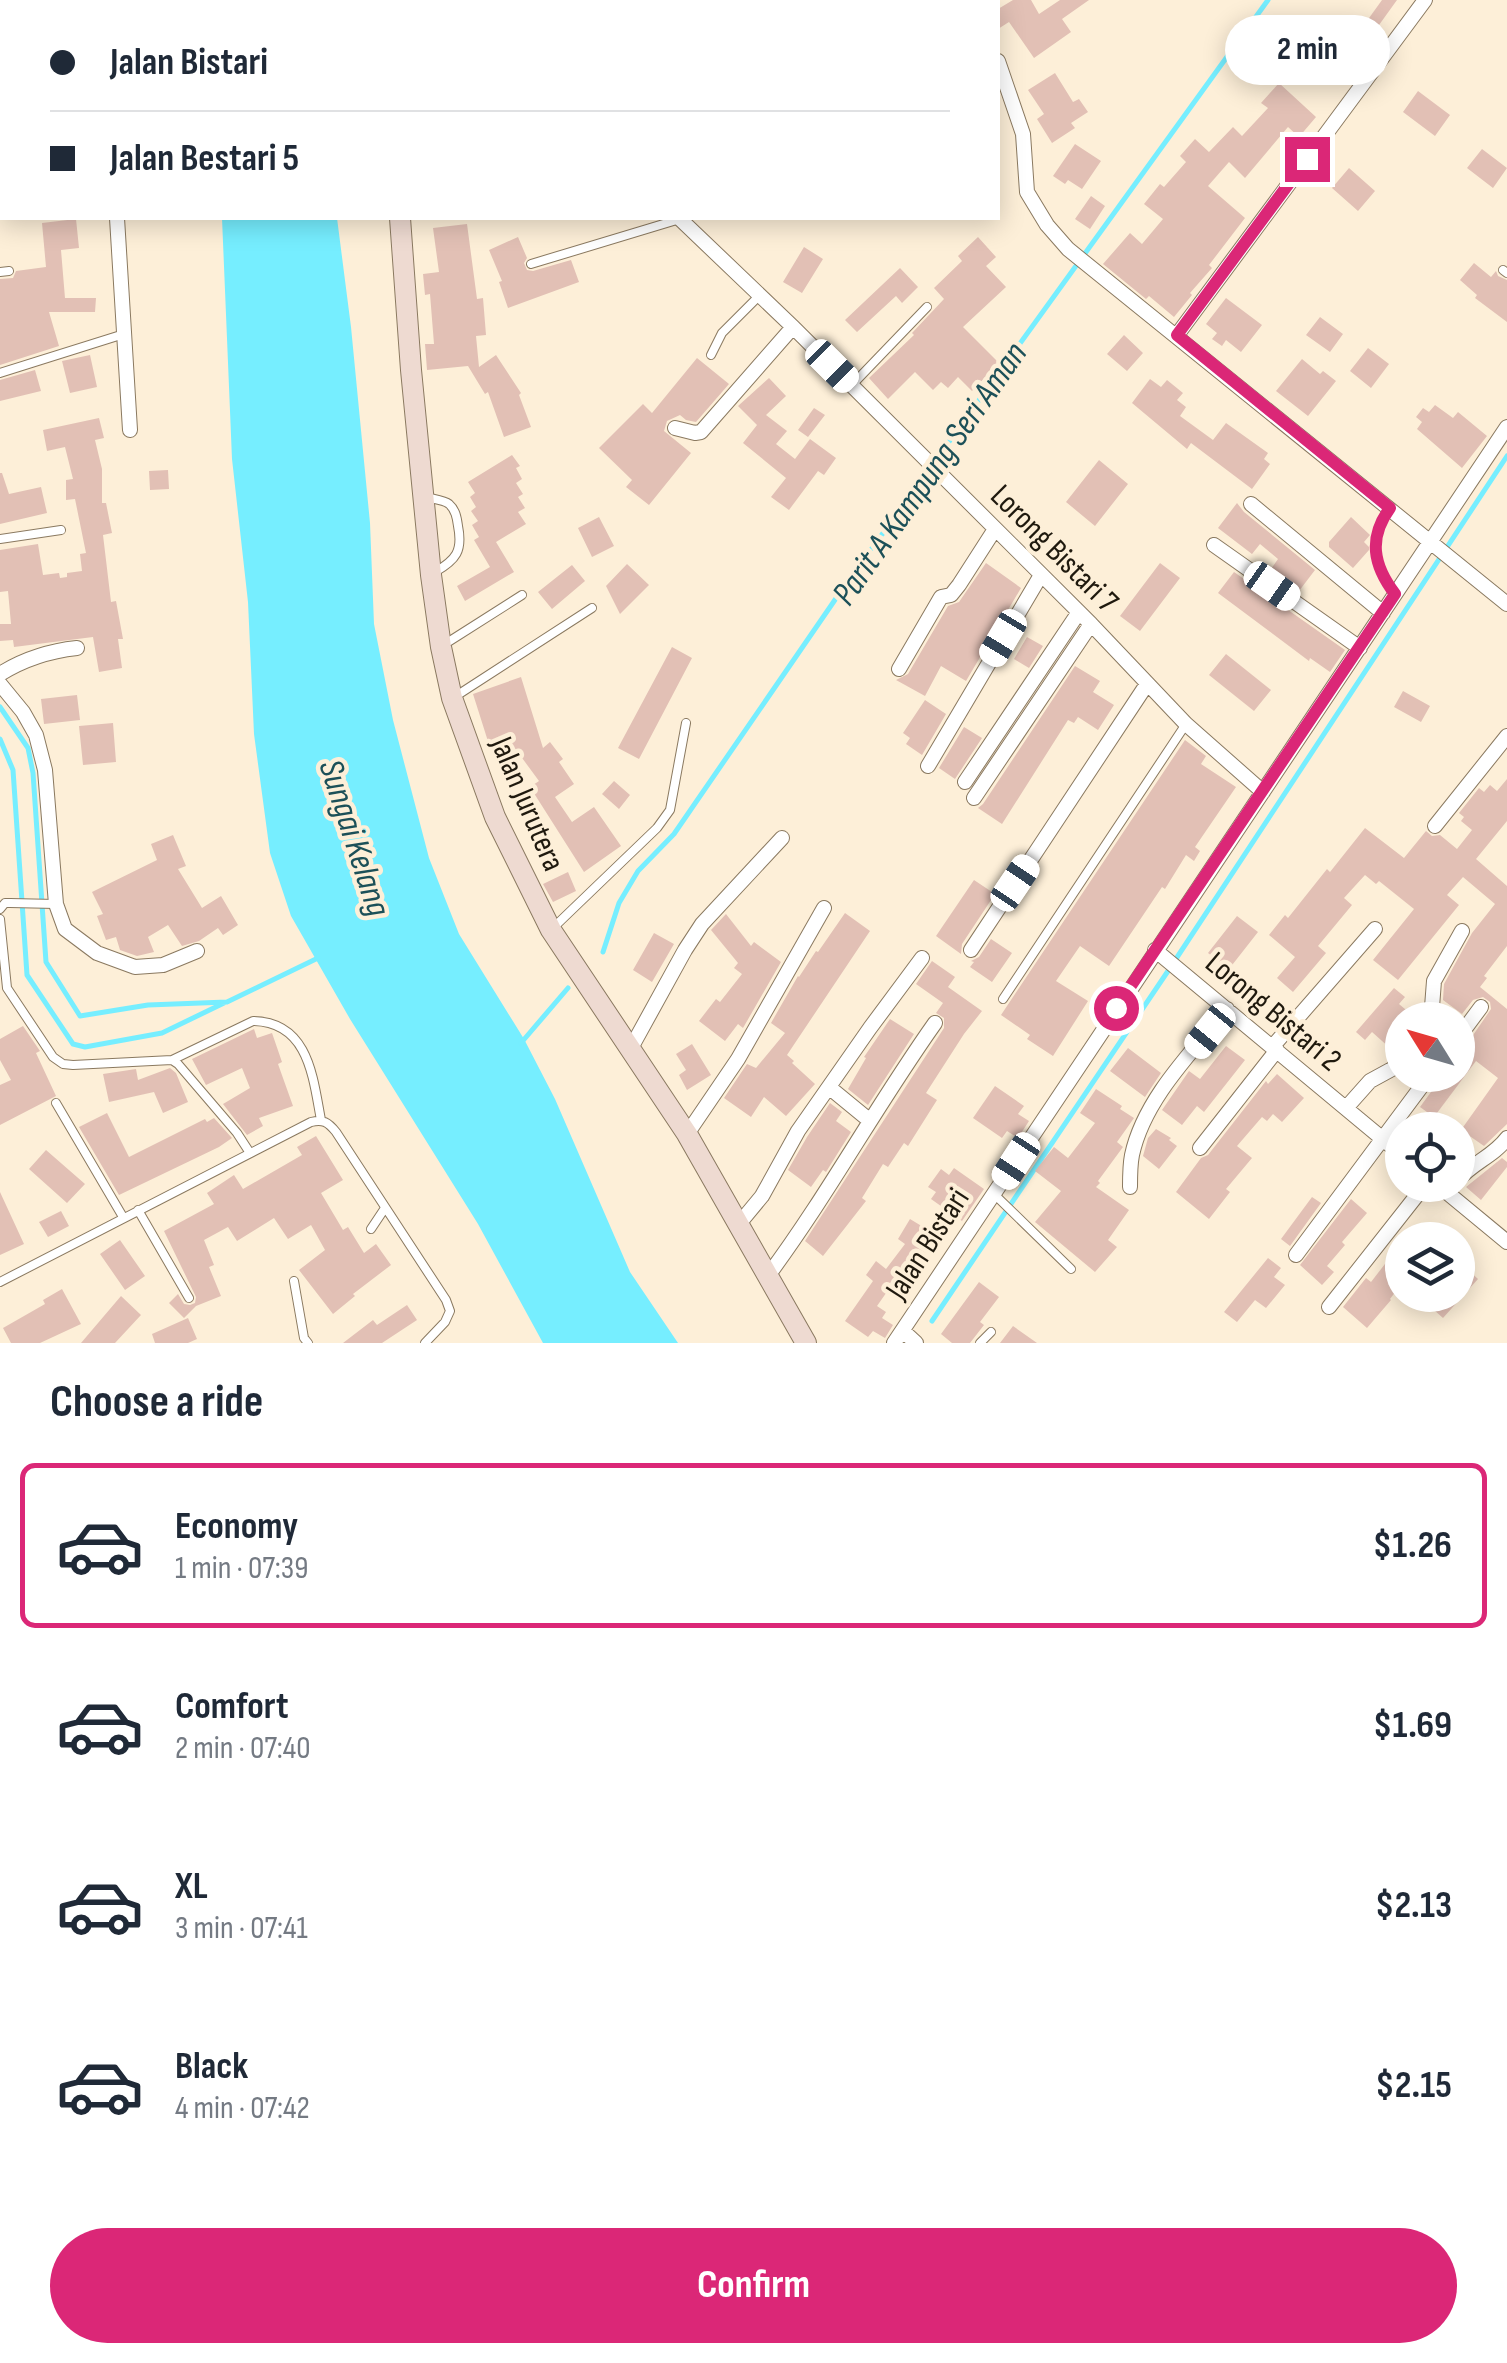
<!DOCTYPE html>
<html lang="en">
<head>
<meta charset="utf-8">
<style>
	:root { --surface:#fff; --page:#f6f6f7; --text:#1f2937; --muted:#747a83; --line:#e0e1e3; --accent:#db2777 }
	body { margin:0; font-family:"Sofia Sans Condensed",sans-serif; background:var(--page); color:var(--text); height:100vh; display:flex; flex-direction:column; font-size:38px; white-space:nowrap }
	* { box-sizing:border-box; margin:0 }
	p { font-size:32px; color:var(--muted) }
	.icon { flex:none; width:55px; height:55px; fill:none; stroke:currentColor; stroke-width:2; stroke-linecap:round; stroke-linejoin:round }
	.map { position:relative; height:1343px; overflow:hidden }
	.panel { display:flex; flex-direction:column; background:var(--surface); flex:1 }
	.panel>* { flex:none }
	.top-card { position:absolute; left:0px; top:0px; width:1000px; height:220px; box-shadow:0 5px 25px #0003; display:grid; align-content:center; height:220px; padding:0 50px; background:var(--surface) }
	.needle { width:65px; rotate:307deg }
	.fabs { position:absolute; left:1385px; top:1002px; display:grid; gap:20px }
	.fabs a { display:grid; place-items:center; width:90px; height:90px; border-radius:50%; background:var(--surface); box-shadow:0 5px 25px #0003; font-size:50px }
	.end { position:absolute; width:45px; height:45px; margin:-22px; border:12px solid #db2777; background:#fff; box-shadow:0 0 0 5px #fff }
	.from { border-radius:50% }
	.bubble { position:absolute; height:70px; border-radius:35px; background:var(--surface); box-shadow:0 5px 25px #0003; font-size:32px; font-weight:700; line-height:70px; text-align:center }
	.car { position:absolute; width:30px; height:60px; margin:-30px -15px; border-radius:12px; box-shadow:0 0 8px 2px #0007; background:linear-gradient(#fff 24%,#345 0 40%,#fff 0 76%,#345 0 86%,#fff 0) }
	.top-card b { display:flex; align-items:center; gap:35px; height:95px; font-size:38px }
	.top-card b+b { border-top:2px solid var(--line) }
	.top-card i { width:25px; height:25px; background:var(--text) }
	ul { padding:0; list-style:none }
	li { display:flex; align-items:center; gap:30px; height:165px; margin:0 20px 15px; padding:0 30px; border:5px solid transparent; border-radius:15px }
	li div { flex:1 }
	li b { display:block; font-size:38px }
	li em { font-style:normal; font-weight:700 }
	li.active { border-color:var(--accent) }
	li>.icon { width:90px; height:90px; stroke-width:1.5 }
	h2 { padding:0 50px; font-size:45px; line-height:120px }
	.primary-button { display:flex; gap:20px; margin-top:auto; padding:20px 50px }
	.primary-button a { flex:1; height:115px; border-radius:60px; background:var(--accent); color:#fff; font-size:40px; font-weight:700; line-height:115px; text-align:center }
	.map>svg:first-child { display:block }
	.water { fill:#76eeff }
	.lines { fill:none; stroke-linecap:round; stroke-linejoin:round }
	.stream { stroke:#76eeff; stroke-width:5 }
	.building { fill:#e2c0b5 }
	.lane-casing { stroke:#8a7960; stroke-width:10 }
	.street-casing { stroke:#8a7960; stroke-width:16 }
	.secondary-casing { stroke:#8a7960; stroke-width:22 }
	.lane { stroke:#fff; stroke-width:8 }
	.street { stroke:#fff; stroke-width:14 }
	.secondary { stroke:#eedad1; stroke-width:20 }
	.route { stroke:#db2777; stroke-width:12 }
	.labels { text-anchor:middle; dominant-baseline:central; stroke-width:9; stroke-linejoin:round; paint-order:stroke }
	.street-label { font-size:32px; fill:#1f190e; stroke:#fdefd8 }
	.water-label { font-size:35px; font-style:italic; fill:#1c5058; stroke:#fdefd8 }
</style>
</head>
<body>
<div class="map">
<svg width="1507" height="1343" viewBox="0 0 1507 1343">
	<rect width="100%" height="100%" fill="#fdefd8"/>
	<path class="water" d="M222,218H337L351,327L370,523L374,624L393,720L429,858L459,934L524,1039L555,1099L630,1272L678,1343H543L478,1224L350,1019L291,916L270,853L254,734L248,602L232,459Z"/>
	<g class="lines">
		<path class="stream" d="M0,707L28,748L33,773L46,962L80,1016L148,1005L227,1002L318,958
			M0,739L13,770L27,975L73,1044L85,1047L162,1033L224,1003
			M603,952L619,903L638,871L674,834L839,594L1268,0
			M521,1043L568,988
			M932,1321L1168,971L1507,456"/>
	</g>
	<path class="building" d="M1013,0H1031L1039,14L1060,0H1089L1062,19L1071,32L1034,58L1009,22L998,29V9Z
		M1382,0H1397L1361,50L1370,56L1361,69L1318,37L1335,15L1359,32Z
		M1055,73L1073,102L1079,99L1088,112L1071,123L1075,128L1052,143L1037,119L1044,114L1028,90Z
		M1279,83L1316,117L1299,137L1288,127L1245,178L1229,162L1208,186L1245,218L1209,265L1212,268L1190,293L1192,295L1174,317L1149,296L1146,299L1103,264L1130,233L1142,244L1163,219L1144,204L1160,184L1164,187L1186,162L1180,156L1195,139L1209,152L1233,127L1242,136L1268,108L1261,103Z
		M1418,91L1450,115L1435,136L1403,112Z
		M1075,144L1101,161L1082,189L1068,180L1065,184L1053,176Z
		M1482,149L1507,168L1493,188L1467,168Z
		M1349,168L1375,191L1358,211L1332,188Z
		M1091,196L1105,206L1090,229L1075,219Z
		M76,219L79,248L61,250L65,298H96L95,312H49L59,346L0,365V279L13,278L16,271L46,267L42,223Z
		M467,224L477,299L483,298L486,335L476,336L479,367L496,355L521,393L519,395L531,427L504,437L488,392L485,394L468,366L427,370L425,344H434L430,294L425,295L423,274L439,272L433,228Z
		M518,237L527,258L524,263L527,270L533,271L571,260L579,282L508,308L499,282L502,281L489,250Z
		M978,237L996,257L986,266L1006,287L963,327L999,363L972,391L958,377L948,388L941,382L933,390L915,372L888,399L869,378L914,335L912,333L944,299L934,288L962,261L958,256Z
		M804,247L823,259L802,293L783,282Z
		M1474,263L1491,277L1496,271L1498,276L1507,280V322L1475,298L1477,295L1460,280Z
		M900,268L918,287L902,303L896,296L857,332L845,320Z
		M1226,298L1262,325L1241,352L1226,340L1222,346L1212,339L1217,333L1206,324Z
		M1320,317L1343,334L1330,352L1306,335Z
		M1124,335L1143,353L1127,371L1107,354Z
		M1368,348L1389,364L1371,388L1350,371Z
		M90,355L97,387L70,393L62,361Z
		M697,358L729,384L696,422L686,420L680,415L667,421L664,431L691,453L649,505L626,487L632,480L599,448L643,404L652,413Z
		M1302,359L1320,374L1323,371L1336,381L1308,416L1276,391Z
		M35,370L41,391L0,401V380Z
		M769,378L786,396L766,415L787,431L776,444L795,459L810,439L836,458L824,475L818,471L789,510L771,497L786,478L743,443L757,425L738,406Z
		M1150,379L1161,387L1167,380L1183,393L1177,400L1186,407L1180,416L1213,440L1226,423L1268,453L1264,459L1270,464L1252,489L1191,443L1187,449L1132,403Z
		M1435,405L1453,418L1458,412L1487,436L1462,468L1417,429L1422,422L1416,417L1423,408L1429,412Z
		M814,408L825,415L808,437L798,430Z
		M99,418L104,438L95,440L102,469V503H106L112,533L103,535L111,602L116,601L123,639H118L122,668L99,672L93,637L14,647L13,640L0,641V624H11L8,591L0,592V550L38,544L43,575L59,573L60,578L67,577V573L82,571L80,554L86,553L75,499L66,500V480L73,479L65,447L47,451L43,430Z
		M512,455L520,466L516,468L522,479L516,483L523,494L518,497L525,508L518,512L526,524L496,542L514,572L465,601L457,586L490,567L474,540L479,537L472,525L478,521L471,511L476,507L470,497L475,493L468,482Z
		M1099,460L1128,484L1095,526L1066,502Z
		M168,470L169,489L150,490L149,471Z
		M0,473H2L9,494L41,487L47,513L0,524Z
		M1237,503L1244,512L1315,570L1299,591L1271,569L1278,559L1260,544L1252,554L1218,528Z
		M599,517L614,546L592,557L578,528Z
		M1351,517L1370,535L1364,542L1369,547V550L1353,568L1329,547V542Z
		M986,563L1021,588L966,681L941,666L925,696L896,680L908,674L948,606L959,602Z
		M1160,563L1180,578L1140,631L1120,616Z
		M627,564L649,585L620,614L606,586Z
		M572,565L585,581L552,609L538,592Z
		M1234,572L1345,650L1330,672L1310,658L1309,661L1218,593Z
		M1027,637L1043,646L1029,668L1014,659Z
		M672,647L692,658L639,759L618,748Z
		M1226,654L1271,690L1254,711L1209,675Z
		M1075,666L1100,681L1093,692L1114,705L1098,730L1078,717L1074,723L1068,720L1002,824L978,808L983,804Z
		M521,677L543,748L550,742L563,759L559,762L574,784L555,797L572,822L594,807L621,846L584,872L530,787L539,781L514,747L492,754L473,694Z
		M1403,691L1430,706L1421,722L1394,707Z
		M77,695L80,720L44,724L41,699Z
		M925,700L946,714L922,755L906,744L910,738L903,733Z
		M113,723L116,762L83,765L79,726Z
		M964,727L982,738L955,779L939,768Z
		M1185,740L1206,756L1201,764L1236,787L1195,847L1200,851L1194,861L1186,855L1165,889L1162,887L1109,966L1080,946L1056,981L1088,1001L1053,1056L1027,1039L1030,1035L1001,1015Z
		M1507,779V821L1476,859L1507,886V946L1484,976L1487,978L1480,987L1507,1009V1124L1484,1146L1461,1130L1498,1078L1476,1061L1434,1117L1420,1107L1439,1081L1440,1075H1458V1048L1467,1044L1491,1009L1490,1002L1483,997L1473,1000L1462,1014L1443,1000L1444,984L1472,933L1495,904L1463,877L1447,895L1459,905L1398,980L1373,960L1414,909L1379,881L1376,884L1365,875L1344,898L1352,905L1318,946L1326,953L1293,992L1277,978L1295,957L1269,935L1285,915L1288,918L1327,869L1330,872L1365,828L1404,858L1426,831L1432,836L1440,835L1457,849L1472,830L1461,821L1464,817L1459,813L1479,788L1484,792L1490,785L1497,791Z
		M614,781L630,795L619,809L602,794Z
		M173,835L186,866L178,869L202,908L221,896L238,925L223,935L218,928L199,941L182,946L168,925L148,937L154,952L137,956L120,950L116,937L106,940L97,916L103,914L92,892L157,860L151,844Z
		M568,872L576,891L553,902L543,884Z
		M974,880L995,894L962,944L961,954L936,936Z
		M845,913L870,931L787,1055L794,1061L792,1063L815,1084L786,1116L764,1097L751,1117L724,1098L747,1064L756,1068L785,1033L771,1023L798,976L799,977L816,951L818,952Z
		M726,914L751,946L754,942L781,962L743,1028L738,1024L725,1041L699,1021L716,999L720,1002L742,974L734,968L738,963L711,930Z
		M1237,916L1258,932L1229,969L1208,953Z
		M654,933L674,944L652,982L633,970Z
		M991,939L1012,953L992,982L970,967L974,962L971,961L979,957Z
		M932,961L955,977L948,987L982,1011L964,1034L926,1093L937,1100L908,1146L904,1143L888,1167L883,1164L862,1198L866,1201L823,1256L805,1241L944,1028V1018L936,1013L943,1003L916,984Z
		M1394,988L1405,997L1399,1004L1418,1020H1402V1036L1391,1049L1372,1032L1365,1040L1356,1032Z
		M890,1019L914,1034L868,1105L848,1089L866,1058L864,1057Z
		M23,1026L40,1051L36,1053L56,1096L0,1125V1085L11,1080L0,1060V1039Z
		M254,1029L257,1038L272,1033L282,1062L278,1064L293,1106L259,1118L263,1126L247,1135L223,1104L250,1088L242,1068L206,1085L192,1059Z
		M692,1044L711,1075L687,1090L679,1075L686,1070L676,1054Z
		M1226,1046L1245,1060L1204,1112L1197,1106L1182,1125L1162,1110L1189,1071L1200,1079Z
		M1128,1048L1161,1073L1145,1097L1110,1071Z
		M170,1068L176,1073L188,1102L163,1113L154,1092L109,1102L103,1074L136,1069L138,1080Z
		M1277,1074L1304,1098L1282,1122L1273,1114L1267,1121L1262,1117L1237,1146L1252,1158L1226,1189L1230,1192L1209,1219L1176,1192L1201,1158L1208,1155L1266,1081L1268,1084Z
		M995,1086L1024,1106L1018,1114L1029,1121L1018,1138L1007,1131L1002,1138L973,1118Z
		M1096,1089L1122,1106L1120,1109L1134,1118L1117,1142L1123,1147L1098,1181L1100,1183L1096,1187L1129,1210L1108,1240L1117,1247L1095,1272L1035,1222L1061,1191L1035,1171L1054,1147L1068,1158L1095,1123L1080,1113Z
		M830,1103L842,1112L836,1121L851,1132L826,1172L823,1170L811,1187L788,1170L807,1137Z
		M107,1113L129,1157L205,1119L207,1122L214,1118L232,1138L219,1147L119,1195L79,1127Z
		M1156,1129L1171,1138L1169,1140L1177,1146L1159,1169L1143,1156L1148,1138Z
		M316,1136L343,1180L321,1193L343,1230L348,1227L364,1253L376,1244L391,1265L353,1294L355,1296L333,1314L299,1270L325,1250L311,1225L288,1239L274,1218L237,1241L228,1227L204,1240L214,1265L209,1267L221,1296L196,1306L184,1318L169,1303L178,1294L184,1304L190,1305L195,1303L196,1297L164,1231L214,1204L207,1193L234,1175L243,1189L302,1155L297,1147Z
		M46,1150L85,1184L67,1203L29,1169Z
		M1502,1158L1507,1162V1167L1481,1200L1466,1187Z
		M954,1168L984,1189L962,1221L931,1199L936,1192L928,1187L941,1169L949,1175Z
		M0,1192L24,1244L0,1255Z
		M1312,1197L1321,1203L1290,1246L1281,1239Z
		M1351,1199L1367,1213L1342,1242L1345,1245L1327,1266L1334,1272L1322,1285L1300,1265Z
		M61,1211L69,1226L48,1237L39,1222Z
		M910,1219L938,1236L912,1274L916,1277L908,1287L904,1284L898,1292L891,1286L877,1306L886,1312L882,1318L893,1325L885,1338L873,1331L868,1337L845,1321L873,1281L866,1275L876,1261L886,1269L905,1244L898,1239Z
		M120,1240L145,1276L125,1290L100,1254Z
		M1402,1242V1283L1390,1299L1391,1300L1367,1328L1343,1307L1366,1278L1371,1282Z
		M1268,1258L1281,1268L1274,1277L1285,1285L1266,1308L1255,1300L1237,1322L1224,1312Z
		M1467,1269L1478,1279L1443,1318L1425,1302L1432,1295H1458V1279Z
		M979,1282L999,1297L980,1322L984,1325L970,1343H952L941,1334Z
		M62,1289L81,1324L40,1343H11L3,1328L45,1304L43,1300Z
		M121,1296L141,1315L115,1343H81Z
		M407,1305L417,1320L382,1343H343L373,1320L377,1325Z
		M188,1318L197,1339L188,1343H155L152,1334Z
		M1013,1326L1037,1343H1000Z"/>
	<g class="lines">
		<defs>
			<path id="lane" d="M531,264L680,219
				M1503,270L1507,273
				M0,272L9,271
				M711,355L722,333L760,295
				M0,373L124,334
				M851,386L927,307
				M426,497C433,499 444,500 449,504C456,510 457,519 458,526C463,551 456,560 435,572
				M1390,508C1368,538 1373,566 1395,594
				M0,539L61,530
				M445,644L522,595
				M456,696L592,608
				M0,909L5,903H10L56,904
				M0,919L7,988L53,1057L63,1064L73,1065L172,1060L178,1064L237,1133L250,1153
				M554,927L657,828L670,810L686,723
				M1003,999L1186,724
				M172,1060L253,1021C309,1022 313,1078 321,1120
				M56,1103L123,1217
				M994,1194L1071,1269
				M138,1210L189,1298
				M371,1229L385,1208
				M294,1281L304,1338L308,1343
				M0,1282L311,1122C323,1119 328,1122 336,1132L446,1300L450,1311L445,1322L425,1343
				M980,1343L991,1332"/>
			<path id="street" d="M103,0V2
				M965,0L966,2
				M525,2L527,0
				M562,2L565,0
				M998,61L1023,134L1027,192L1047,225L1068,249L1507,604
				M117,218L130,430
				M679,218L793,327L1091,624L1186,724L1263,792
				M1177,335L1425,0
				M675,428L695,433L701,432L793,327
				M1251,504L1383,613
				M1214,545L1360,648
				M899,669L941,597L951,595L959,585L995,529
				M0,674C24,659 49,651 77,648
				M0,684L23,712L36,735L45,770L56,904L65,929L97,953L135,967L163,965L197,951
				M928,766L1041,575
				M965,782L1079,612
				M974,798L1091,624
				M1435,826L1507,736
				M971,950L1147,684
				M1155,950L1402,1155
				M1431,1020L1434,981L1462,931
				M1458,1038L1481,1007
				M1273,1046L1375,929
				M631,1048L685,950L702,924L782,838
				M830,1088L869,1120
				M1346,1108L1370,1081L1392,1069L1402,1059
				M687,1134L738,1059L824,908
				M1200,1148L1277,1050
				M1458,1180C1472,1163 1494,1156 1507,1138
				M1438,1185L1507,1242
				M1130,1187C1130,1176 1130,1165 1132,1155C1144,1099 1192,1052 1227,1009
				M738,1225L762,1196L798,1131L870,1028L922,958
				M1296,1255L1430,1075
				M767,1277C828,1195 876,1106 935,1023
				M1329,1307L1425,1185
				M903,1331L916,1343
				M894,1343L1507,427"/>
			<path id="secondary" d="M384,0V2
				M400,218L411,370L431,575L441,647L452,698L495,817L551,930L687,1134L806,1343"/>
		</defs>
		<use href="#lane" class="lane-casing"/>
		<use href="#street" class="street-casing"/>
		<use href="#secondary" class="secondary-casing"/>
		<use href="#lane" class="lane"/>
		<use href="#street" class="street"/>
		<use href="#secondary" class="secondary"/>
	</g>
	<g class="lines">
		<path class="route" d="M1116,1008L1395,594C1373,565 1368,538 1390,508L1177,335L1307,159"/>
	</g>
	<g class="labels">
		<g class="street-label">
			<text transform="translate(1054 549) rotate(45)">Lorong Bistari 7</text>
			<text transform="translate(527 804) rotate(67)">Jalan Jurutera</text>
			<text transform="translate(1273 1012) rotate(40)">Lorong Bistari 2</text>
			<text transform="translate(928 1244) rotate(-57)">Jalan Bistari</text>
		</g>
		<g class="water-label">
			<text transform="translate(930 474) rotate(-55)">Parit A Kampung Seri Aman</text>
			<text transform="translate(354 838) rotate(72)">Sungai Kelang</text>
		</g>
	</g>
</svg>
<div class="fabs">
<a><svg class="needle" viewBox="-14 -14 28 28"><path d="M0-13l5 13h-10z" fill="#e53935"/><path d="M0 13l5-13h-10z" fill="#747a83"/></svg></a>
<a><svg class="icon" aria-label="locate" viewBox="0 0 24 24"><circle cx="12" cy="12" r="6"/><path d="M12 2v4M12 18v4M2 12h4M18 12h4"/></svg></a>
<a><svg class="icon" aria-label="layers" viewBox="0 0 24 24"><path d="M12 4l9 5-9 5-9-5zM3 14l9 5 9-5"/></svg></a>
</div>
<i class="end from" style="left:1116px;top:1008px"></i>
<i class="end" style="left:1307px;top:159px"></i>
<div class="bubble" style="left:1225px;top:15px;width:165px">2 min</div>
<i class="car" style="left:832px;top:366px;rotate:135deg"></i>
<i class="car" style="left:1272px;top:586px;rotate:125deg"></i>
<i class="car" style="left:1003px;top:638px;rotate:211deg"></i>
<i class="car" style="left:1015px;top:883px;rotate:34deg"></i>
<i class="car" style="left:1210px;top:1031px;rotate:219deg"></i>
<i class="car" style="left:1016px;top:1161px;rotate:213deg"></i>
<div class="top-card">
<b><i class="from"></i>Jalan Bistari</b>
<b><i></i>Jalan Bestari 5</b>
</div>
</div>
<section class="panel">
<h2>Choose a ride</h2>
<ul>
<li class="active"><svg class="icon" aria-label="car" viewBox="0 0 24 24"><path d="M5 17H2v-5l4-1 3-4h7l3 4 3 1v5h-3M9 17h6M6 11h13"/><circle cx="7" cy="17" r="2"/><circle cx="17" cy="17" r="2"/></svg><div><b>Economy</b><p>1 min · 07:39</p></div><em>$1.26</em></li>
<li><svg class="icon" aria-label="car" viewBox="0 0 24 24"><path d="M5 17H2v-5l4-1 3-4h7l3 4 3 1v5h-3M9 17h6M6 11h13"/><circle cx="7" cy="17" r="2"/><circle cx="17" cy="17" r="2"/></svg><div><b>Comfort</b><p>2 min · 07:40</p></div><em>$1.69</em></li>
<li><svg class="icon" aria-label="car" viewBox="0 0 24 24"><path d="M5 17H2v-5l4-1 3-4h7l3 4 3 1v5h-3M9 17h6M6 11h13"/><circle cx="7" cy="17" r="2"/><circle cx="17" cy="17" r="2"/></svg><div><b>XL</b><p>3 min · 07:41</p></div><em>$2.13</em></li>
<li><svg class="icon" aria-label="car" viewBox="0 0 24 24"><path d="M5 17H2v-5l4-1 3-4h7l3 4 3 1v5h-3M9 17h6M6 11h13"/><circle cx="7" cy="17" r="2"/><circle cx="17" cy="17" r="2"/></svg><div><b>Black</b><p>4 min · 07:42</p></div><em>$2.15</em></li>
</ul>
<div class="primary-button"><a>Confirm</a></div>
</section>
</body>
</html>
